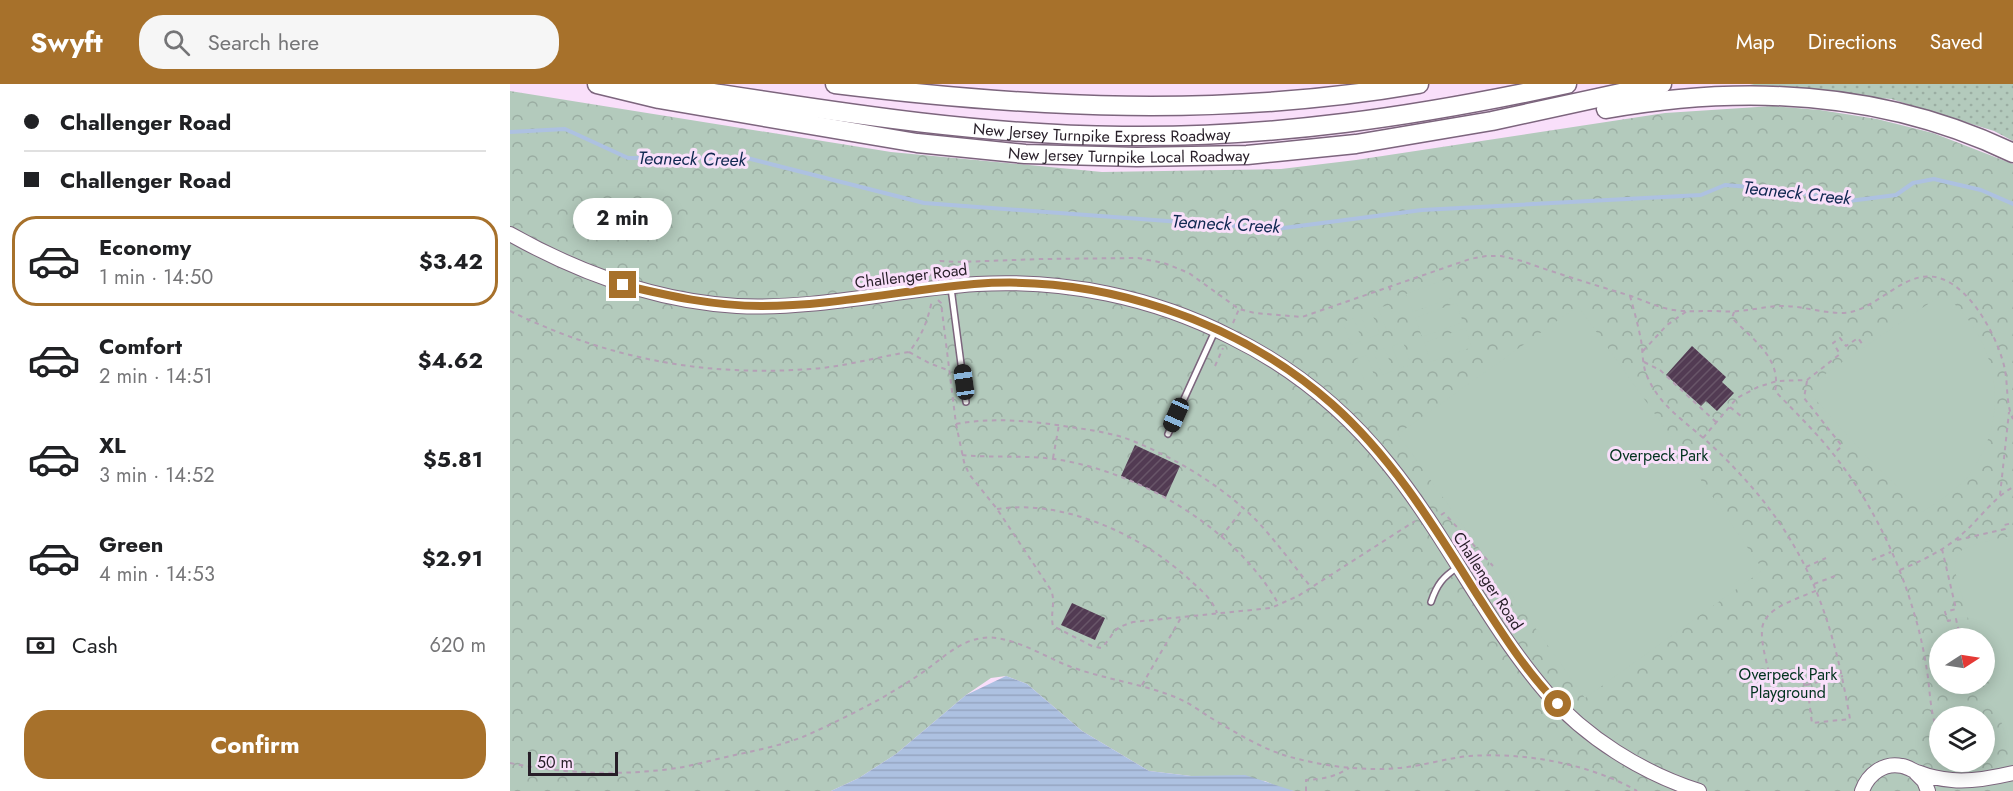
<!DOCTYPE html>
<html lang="en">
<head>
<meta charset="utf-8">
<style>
	:root { --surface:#fff; --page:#f6f6f6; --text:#202124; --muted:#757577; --line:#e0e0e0; --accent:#a7712b }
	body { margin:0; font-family:Jost,sans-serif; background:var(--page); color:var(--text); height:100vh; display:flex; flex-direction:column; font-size:22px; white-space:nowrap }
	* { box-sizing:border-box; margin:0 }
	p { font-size:20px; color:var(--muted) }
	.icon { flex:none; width:33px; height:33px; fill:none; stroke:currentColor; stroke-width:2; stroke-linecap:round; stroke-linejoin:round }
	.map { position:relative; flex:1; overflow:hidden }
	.drawer { display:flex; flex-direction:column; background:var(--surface); width:510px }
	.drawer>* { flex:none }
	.top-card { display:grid; align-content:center; height:132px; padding:0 24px; background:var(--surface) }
	.needle { width:39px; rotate:78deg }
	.controls { position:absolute; left:1419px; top:544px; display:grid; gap:12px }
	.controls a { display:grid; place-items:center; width:66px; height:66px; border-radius:50%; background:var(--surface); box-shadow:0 3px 15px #0003; font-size:30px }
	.scale { position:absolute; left:18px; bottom:15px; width:90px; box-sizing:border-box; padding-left:6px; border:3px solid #271e28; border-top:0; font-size:16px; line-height:21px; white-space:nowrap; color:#271e28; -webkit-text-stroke:4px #f9dffa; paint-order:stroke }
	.end { position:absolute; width:27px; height:27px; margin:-14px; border:8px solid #a7712b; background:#fff; box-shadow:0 0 0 3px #fff }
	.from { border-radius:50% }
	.bubble { position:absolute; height:42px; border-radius:21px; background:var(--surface); box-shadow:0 3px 15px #0003; font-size:20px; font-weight:700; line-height:42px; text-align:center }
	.car { position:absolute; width:18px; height:36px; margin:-18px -9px; border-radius:8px; box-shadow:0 0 4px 2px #0007; background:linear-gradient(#222 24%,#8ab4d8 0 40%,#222 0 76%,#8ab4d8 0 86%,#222 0) }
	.top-card b { display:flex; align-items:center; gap:21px; height:57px; font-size:22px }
	.top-card b+b { border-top:2px solid var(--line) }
	.top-card i { width:15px; height:15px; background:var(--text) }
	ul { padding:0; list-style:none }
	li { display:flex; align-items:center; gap:18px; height:90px; margin:0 12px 9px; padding:0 12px; border:3px solid transparent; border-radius:24px }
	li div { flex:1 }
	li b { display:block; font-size:22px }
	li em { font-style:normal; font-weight:700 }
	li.on { border-color:var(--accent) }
	li>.icon { width:54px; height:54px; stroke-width:1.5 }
	.pay { display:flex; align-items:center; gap:15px; height:66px; padding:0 24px; font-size:22px }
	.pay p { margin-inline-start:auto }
	.action { display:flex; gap:12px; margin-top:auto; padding:12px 24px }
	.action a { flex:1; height:69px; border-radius:24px; background:var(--accent); color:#fff; font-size:24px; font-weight:700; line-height:69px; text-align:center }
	header { display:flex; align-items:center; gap:36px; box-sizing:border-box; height:84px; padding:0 30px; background:var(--accent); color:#fff }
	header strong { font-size:28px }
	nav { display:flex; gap:33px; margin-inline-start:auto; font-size:21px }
	.search { width:420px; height:54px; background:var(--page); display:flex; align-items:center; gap:15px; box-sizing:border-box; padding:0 21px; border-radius:24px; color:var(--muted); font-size:22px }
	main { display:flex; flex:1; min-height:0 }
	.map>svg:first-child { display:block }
	.grass { fill:url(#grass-dots) }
	.park { fill:url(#park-crowns); fill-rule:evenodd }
	.garden { fill:#b3cabc }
	.water { fill:url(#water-rules) }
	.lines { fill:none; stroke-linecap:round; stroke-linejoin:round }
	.stream { stroke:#adc1e1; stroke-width:4 }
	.building { fill:url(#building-hatch) }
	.lane-casing { stroke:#7c657d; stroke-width:8 }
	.secondary-casing { stroke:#7c657d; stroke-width:16 }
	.highway-casing { stroke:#7c657d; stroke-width:21 }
	.path { stroke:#b5a0b6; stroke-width:2; stroke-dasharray:4.5 4.5; stroke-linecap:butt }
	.lane { stroke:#fff; stroke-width:5 }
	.secondary { stroke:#fff; stroke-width:14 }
	.highway { stroke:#fff; stroke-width:18 }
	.route { stroke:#a7712b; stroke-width:8 }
	.labels { text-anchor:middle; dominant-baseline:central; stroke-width:6; stroke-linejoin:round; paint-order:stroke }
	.street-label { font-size:16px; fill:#271e28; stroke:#f9dffa }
	.park-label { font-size:16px; fill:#02331e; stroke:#f9dffa }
	.water-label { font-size:18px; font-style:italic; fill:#102851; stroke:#f9dffa }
</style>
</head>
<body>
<header>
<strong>Swyft</strong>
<div class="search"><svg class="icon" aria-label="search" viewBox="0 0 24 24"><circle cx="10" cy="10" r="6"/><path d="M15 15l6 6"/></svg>Search here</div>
<nav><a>Map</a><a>Directions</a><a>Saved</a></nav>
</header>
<main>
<section class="drawer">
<div class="top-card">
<b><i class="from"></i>Challenger Road</b>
<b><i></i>Challenger Road</b>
</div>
<ul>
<li class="on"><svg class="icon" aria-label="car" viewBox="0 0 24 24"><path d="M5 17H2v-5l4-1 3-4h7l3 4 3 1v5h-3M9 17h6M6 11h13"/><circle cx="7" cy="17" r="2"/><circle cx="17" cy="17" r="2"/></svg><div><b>Economy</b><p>1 min · 14:50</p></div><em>$3.42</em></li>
<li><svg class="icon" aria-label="car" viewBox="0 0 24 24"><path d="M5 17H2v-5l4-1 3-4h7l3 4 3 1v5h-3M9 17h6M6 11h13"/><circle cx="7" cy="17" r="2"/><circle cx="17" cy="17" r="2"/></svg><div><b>Comfort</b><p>2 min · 14:51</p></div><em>$4.62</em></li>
<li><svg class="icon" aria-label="car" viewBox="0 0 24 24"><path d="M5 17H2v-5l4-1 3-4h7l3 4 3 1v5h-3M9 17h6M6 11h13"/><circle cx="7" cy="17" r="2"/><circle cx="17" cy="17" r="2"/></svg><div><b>XL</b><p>3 min · 14:52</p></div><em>$5.81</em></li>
<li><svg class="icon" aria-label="car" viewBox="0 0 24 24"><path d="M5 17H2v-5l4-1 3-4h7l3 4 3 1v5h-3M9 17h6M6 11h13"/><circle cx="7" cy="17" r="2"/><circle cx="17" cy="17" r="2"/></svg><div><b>Green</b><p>4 min · 14:53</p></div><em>$2.91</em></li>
</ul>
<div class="pay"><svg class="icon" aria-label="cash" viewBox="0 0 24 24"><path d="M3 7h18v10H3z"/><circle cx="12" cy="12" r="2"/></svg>Cash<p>620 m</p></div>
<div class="action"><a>Confirm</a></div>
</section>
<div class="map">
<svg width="1503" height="707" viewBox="0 0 1503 707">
	<defs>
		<pattern id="grass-dots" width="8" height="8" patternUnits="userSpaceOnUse" patternTransform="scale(1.5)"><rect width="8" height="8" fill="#b3cabc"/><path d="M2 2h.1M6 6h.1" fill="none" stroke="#9aada2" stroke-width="1.8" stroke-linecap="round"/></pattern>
		<pattern id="park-crowns" width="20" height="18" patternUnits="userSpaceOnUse" patternTransform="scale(1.5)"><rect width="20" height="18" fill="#b3cabc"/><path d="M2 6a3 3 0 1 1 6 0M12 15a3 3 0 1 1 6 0" fill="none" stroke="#9aada2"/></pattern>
		<pattern id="water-rules" width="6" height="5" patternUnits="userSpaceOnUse" patternTransform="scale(1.5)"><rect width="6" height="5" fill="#adc1e1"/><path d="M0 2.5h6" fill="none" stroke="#95a5c1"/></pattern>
		<pattern id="building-hatch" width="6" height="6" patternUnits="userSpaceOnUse" patternTransform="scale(1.5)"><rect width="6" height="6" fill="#523b53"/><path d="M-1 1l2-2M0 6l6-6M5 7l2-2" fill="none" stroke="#685568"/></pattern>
	</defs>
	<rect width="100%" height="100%" fill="#f9dffa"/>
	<path class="grass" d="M1244,0H1503V57L1484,47L1381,15L1226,4Z"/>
	<path class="park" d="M0,7L381,68L592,88L771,85L846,76L1155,29L1263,22L1310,26L1367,35L1423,49L1503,80V707H784L775,706L755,697L681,692L639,687L572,647L517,600L496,592L481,594L456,611L386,670L349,694L321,707H0ZM1430,555H1474V600H1430ZM1430,633H1474V678H1430Z"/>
	<path class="garden" d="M937,195L944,213L903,228L896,210Z
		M1433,210C1489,254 1503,332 1459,391C1446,407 1429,417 1412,428L1345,360L1305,315V300L1314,291L1338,274Z
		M946,219L953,238L912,253L905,234Z
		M879,221L888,244L877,247L868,224Z
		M1068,222L1162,354L1253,486L1075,614L888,350Z
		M861,227L870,250L859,254L851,231Z
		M844,234L852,257L841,261L833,238Z
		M955,244L962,263L921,278L914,259Z
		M893,258L901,281L890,284L882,262Z
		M875,264L883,287L872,291L864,268Z
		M857,271L865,294L855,298L846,275Z
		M1503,452V657L1498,659L1475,587L1474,555H1464L1445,487C1445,480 1445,473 1450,468C1457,460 1491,454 1503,452Z"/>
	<path class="water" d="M496,592L517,600L572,647L639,687L681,692L735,691L784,707H321L349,694L386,670L456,611Z"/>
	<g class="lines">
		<path class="stream" d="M0,48L55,45L118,74H237L414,119L766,145L912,126L1191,111L1215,101L1265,105L1339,117L1386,111L1403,99L1424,95L1471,106L1503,120"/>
	</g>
	<path class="building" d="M1182,262L1216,293L1212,298L1224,309L1207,327L1196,317L1191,322L1156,291Z
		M625,361L670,382L656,413L611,392Z
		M562,519L595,534L585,556L551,541Z"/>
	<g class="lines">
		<defs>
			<path id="lane" d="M441,204L456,318
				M658,350L705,247
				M921,518C927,500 933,493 948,483"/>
			<path id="secondary" d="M0,150C71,190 145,217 227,222C308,226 387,205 467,200C554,195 643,213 721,253C782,283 836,327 879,381C937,453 976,538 1036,608C1075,653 1132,689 1189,707
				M1406,689L1414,697L1418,707
				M1352,707C1358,690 1374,678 1392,682C1399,683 1404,688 1410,689C1420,693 1431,695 1442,696C1460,698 1486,693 1503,689"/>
			<g id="highway">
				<path id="s1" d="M87,0L149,15L407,59L515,70L627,73L737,71L846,60L982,37L1152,0"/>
				<path id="s2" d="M124,0L151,1C304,24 457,51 612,52C764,54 909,32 1057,0"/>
				<path d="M325,0C521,24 713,34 909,0"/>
				<path d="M1096,25C1235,0 1374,7 1503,69"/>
			</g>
		</defs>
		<use href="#lane" class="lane-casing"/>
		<use href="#secondary" class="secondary-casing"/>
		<use href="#highway" class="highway-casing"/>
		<path class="path" d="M420,192L422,187L430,177L451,178L530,175L628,174L654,179L679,189L729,225L745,229L792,233L960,175L976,172H991L1012,177C1048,190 1085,201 1121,212C1135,217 1149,224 1164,226C1176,228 1188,227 1201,227C1210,227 1219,228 1228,227C1243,226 1258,222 1273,222C1293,222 1312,229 1332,229C1367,229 1395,181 1432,195C1463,206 1489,256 1495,286C1498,302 1496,321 1503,335
			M879,202L881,208
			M1120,212C1124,226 1128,241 1131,256C1133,267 1132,281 1137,292C1149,320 1169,333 1191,352C1205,364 1218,377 1230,390C1300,465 1323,537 1340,635L1302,639C1299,621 1300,591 1278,586C1272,585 1264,588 1259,589C1256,575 1251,559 1252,546C1253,523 1289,515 1307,506
			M428,216L431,219L446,340L454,378L459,390L487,425L541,506C546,518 540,529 543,542L582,562L591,564C607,549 598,546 623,538L761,524L788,512L905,437
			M0,227C96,274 193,293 300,285C334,283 366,273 399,268C412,252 418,236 422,216
			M1224,228L1222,234C1242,255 1272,274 1265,307C1285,328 1306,348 1324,371C1360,416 1388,473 1404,529C1410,548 1414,568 1417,587C1420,603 1420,637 1430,649
			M723,239L729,225
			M1133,267L1157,241L1177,227
			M399,268L419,279L440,287
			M1134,278L1150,286L1207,339
			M705,282L713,264
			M1297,297L1294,314L1332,362L1323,370
			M1220,323L1232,333
			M446,340C485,333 522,337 560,343C581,346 603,349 623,357C667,375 712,402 746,436C766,457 783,481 801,503
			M1193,354L1227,314L1248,303L1267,297L1297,296L1330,270L1323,259L1330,254L1336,262L1348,254L1353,261
			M452,371C483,374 514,371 544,375C629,387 727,445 769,521
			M543,374L549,341
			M1490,411L1499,328
			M487,425C555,415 632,451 681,497C691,506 703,516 707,529
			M931,431L934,429L983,482
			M711,453L733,425
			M1447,456L1495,445L1494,441L1503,439
			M1432,465L1446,525L1435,528L1438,537L1446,535L1449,548L1459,546
			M1362,476L1381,468
			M1296,483L1316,474
			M1390,486C1411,477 1433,467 1451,451C1469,436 1482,415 1503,403
			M1304,500L1325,492
			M632,601L672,532
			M1296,601L1333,592
			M1465,678L1467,684
			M0,679C54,690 113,692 167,684C186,681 206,675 225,671C248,666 273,661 295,652C320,641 346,628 370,615C387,605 404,595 420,583C436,571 451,557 472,554C498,550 532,571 556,581C592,595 630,599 665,613C678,618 690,627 701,634C728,650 757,668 788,675C820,683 856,687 889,684C913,682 936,674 960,672C1013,668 1081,680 1127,707
			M796,707V696C813,695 825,693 839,684"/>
		<use href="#lane" class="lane"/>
		<use href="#secondary" class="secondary"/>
		<use href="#highway" class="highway"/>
	</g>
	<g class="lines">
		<path class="route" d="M113,201C159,212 204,222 251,222C323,222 393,206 464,200C590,190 727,236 822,320C883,374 925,444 968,512C992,549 1016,588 1048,620"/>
	</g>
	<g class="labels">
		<g class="street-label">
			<text stroke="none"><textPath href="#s2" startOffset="471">New Jersey Turnpike Express Roadway</textPath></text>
			<text stroke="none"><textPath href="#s1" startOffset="538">New Jersey Turnpike Local Roadway</textPath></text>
			<text transform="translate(401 192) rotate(-7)">Challenger Road</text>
			<text transform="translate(978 497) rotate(57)">Challenger Road</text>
		</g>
		<g class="park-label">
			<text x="1149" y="371">Overpeck Park</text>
			<text x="1278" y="590">Overpeck Park<tspan x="1278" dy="18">Playground</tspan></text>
		</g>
		<g class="water-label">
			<text transform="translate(182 75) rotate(1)">Teaneck Creek</text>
			<text transform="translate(1287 109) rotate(6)">Teaneck Creek</text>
			<text transform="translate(716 140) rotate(3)">Teaneck Creek</text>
		</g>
	</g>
</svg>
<div class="controls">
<a><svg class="needle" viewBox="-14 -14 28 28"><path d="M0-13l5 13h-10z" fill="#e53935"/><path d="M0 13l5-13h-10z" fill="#757577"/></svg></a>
<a><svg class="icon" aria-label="layers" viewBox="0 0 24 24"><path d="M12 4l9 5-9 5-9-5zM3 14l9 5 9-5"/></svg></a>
</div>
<div class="scale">50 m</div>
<i class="end from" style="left:1048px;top:620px"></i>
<i class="end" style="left:113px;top:201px"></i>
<div class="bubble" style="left:63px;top:114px;width:99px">2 min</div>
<i class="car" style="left:454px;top:298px;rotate:352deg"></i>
<i class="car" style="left:666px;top:331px;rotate:204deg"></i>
</div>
</main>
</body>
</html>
